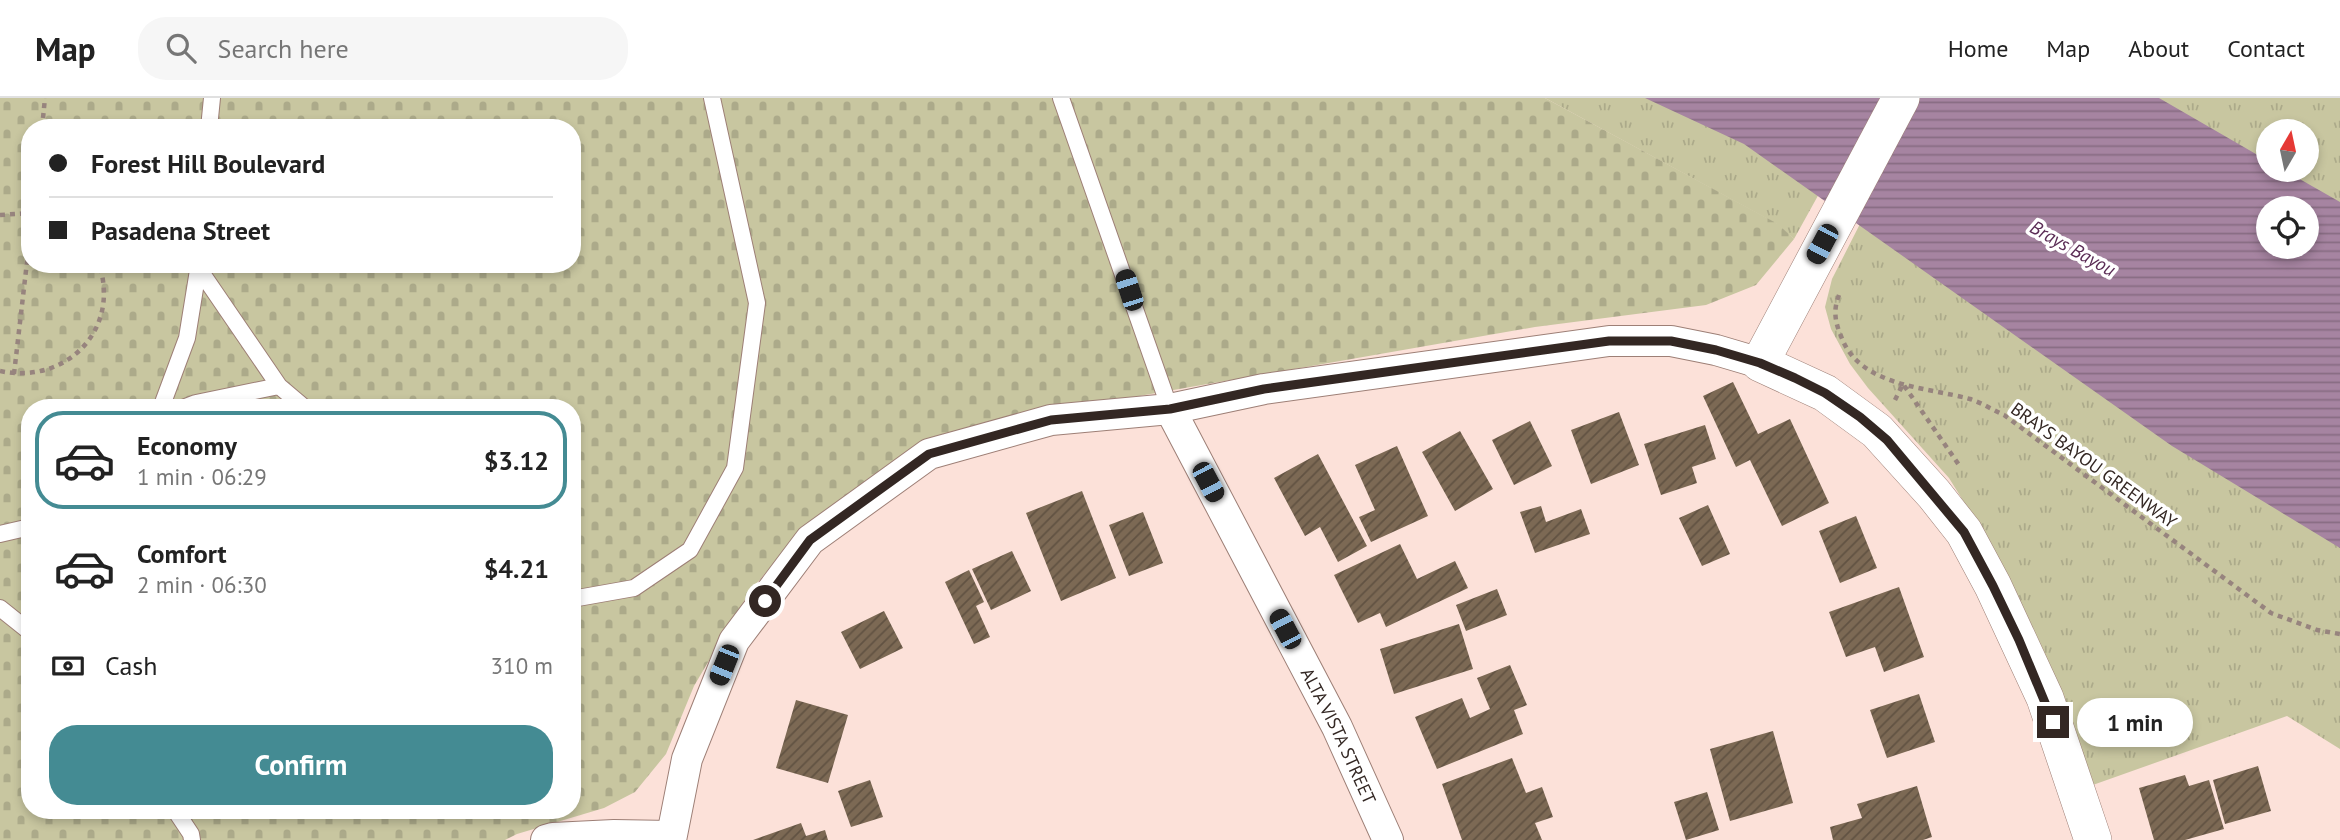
<!DOCTYPE html>
<html lang="en">
<head>
<meta charset="utf-8">
<style>
	:root { --surface:#fff; --page:#f6f6f6; --text:#222; --muted:#767676; --line:#e0e0e0; --accent:#448b93 }
	body { margin:0; font-family:"PT Sans",sans-serif; background:var(--page); color:var(--text); height:100vh; display:flex; flex-direction:column; font-size:26px; white-space:nowrap }
	* { box-sizing:border-box; margin:0 }
	p { font-size:23px; color:var(--muted) }
	.icon { flex:none; width:38px; height:38px; fill:none; stroke:currentColor; stroke-width:2; stroke-linecap:round; stroke-linejoin:round }
	.map { position:relative; flex:1; overflow:hidden }
	.sheet { position:absolute; left:21px; top:301px; width:560px; height:420px; display:flex; flex-direction:column; background:var(--surface); border-radius:28px; box-shadow:0 4px 10px #0003 }
	.sheet>* { flex:none }
	.hud { position:absolute; left:21px; top:21px; width:560px; height:154px; border-radius:28px; box-shadow:0 4px 10px #0003; display:grid; align-content:center; height:154px; padding:0 28px; background:var(--surface) }
	.needle { width:46px; rotate:9deg }
	.controls { position:absolute; left:2256px; top:21px; display:grid; gap:14px }
	.controls a { display:grid; place-items:center; width:63px; height:63px; border-radius:50%; background:var(--surface); box-shadow:0 4px 10px #0003; font-size:35px }
	.end { position:absolute; width:32px; height:32px; margin:-16px; border:9px solid #332723; background:#fff; box-shadow:0 0 0 4px #fff }
	.from { border-radius:50% }
	.bubble { position:absolute; height:49px; border-radius:24px; background:var(--surface); box-shadow:0 4px 10px #0003; font-size:23px; font-weight:700; line-height:49px; text-align:center }
	.car { position:absolute; width:21px; height:42px; margin:-21px -10px; border-radius:9px; box-shadow:0 0 5px 2px #0007; background:linear-gradient(#222 24%,#8ab4d8 0 40%,#222 0 76%,#8ab4d8 0 86%,#222 0) }
	.hud b { display:flex; align-items:center; gap:24px; height:66px; font-size:26px }
	.hud b+b { border-top:2px solid var(--line) }
	.hud i { width:18px; height:18px; background:var(--text) }
	ul { padding:12px 0 0; list-style:none }
	li { display:flex; align-items:center; gap:21px; height:98px; margin:0 14px 10px; padding:0 14px; border:4px solid transparent; border-radius:28px }
	li div { flex:1 }
	li b { display:block; font-size:26px }
	li em { font-style:normal; font-weight:700 }
	li.current { border-color:var(--accent) }
	li>.icon { width:63px; height:63px; stroke-width:1.5 }
	.pay { display:flex; align-items:center; gap:18px; height:77px; padding:0 28px; font-size:26px }
	.pay p { margin-inline-start:auto }
	.cta { display:flex; gap:14px; margin-top:auto; padding:14px 28px }
	.cta a { flex:1; height:80px; border-radius:28px; background:var(--accent); color:#fff; font-size:28px; font-weight:700; line-height:80px; text-align:center }
	header { display:flex; align-items:center; gap:42px; box-sizing:border-box; height:98px; padding:0 35px; background:var(--surface); border-bottom:2px solid var(--line) }
	header strong { font-size:33px }
	nav { display:flex; gap:38px; margin-inline-start:auto; font-size:24px }
	.search { width:490px; height:63px; background:var(--page); display:flex; align-items:center; gap:18px; box-sizing:border-box; padding:0 24px; border-radius:28px; color:var(--muted); font-size:26px }
	.map>svg:first-child { display:block }
	.grass { fill:url(#grass-tufts); fill-rule:evenodd }
	.cemetery { fill:url(#cemetery-stones); fill-rule:evenodd }
	.water { fill:url(#water-rules); fill-rule:evenodd }
	.building { fill:url(#building-hatch) }
	.lines { fill:none; stroke-linecap:round; stroke-linejoin:round }
	.service-casing { stroke:#9d7f76; stroke-width:18 }
	.minor-casing { stroke:#9d7f76; stroke-width:32 }
	.tertiary-casing { stroke:#9d7f76; stroke-width:38 }
	.path { stroke:#97847e; stroke-width:4.5; stroke-dasharray:5 5; stroke-linecap:butt }
	.service { stroke:#fff; stroke-width:16 }
	.minor { stroke:#fff; stroke-width:30 }
	.tertiary { stroke:#fff; stroke-width:37 }
	.route { stroke:#332723; stroke-width:9 }
	.labels { text-anchor:middle; dominant-baseline:central; stroke-width:7; stroke-linejoin:round; paint-order:stroke }
	.street-label { font-size:18px; fill:#332723; stroke:#fff }
	.water-label { font-size:19px; font-style:italic; fill:#5b2d56; stroke:#fff }
</style>
</head>
<body>
<header>
<strong>Map</strong>
<div class="search"><svg class="icon" aria-label="search" viewBox="0 0 24 24"><circle cx="10" cy="10" r="6"/><path d="M15 15l6 6"/></svg>Search here</div>
<nav><a>Home</a><a>Map</a><a>About</a><a>Contact</a></nav>
</header>
<div class="map">
<svg width="2340" height="742" viewBox="0 0 2340 742">
	<defs>
		<pattern id="grass-tufts" width="24" height="20" patternUnits="userSpaceOnUse" patternTransform="scale(1.75)"><rect width="24" height="20" fill="#c8c6a0"/><path d="M3 7l-1-3M5 7V3M7 7l1-3M15 17l-1-3M17 17v-4M19 17l1-3" fill="none" stroke="#acaa8a"/></pattern>
		<pattern id="cemetery-stones" width="16" height="16" patternUnits="userSpaceOnUse" patternTransform="scale(1.75)"><rect width="16" height="16" fill="#c8c6a0"/><path d="M2 7V4a2 2 0 0 1 4 0v3zM10 15v-3a2 2 0 0 1 4 0v3z" fill="#acaa8a"/></pattern>
		<pattern id="water-rules" width="6" height="5" patternUnits="userSpaceOnUse" patternTransform="scale(1.75)"><rect width="6" height="5" fill="#a684a1"/><path d="M0 2.5h6" fill="none" stroke="#886c83"/></pattern>
		<pattern id="building-hatch" width="6" height="6" patternUnits="userSpaceOnUse" patternTransform="scale(1.75)"><rect width="6" height="6" fill="#7c6954"/><path d="M-1 1l2-2M0 6l6-6M5 7l2-2" fill="none" stroke="#615242"/></pattern>
	</defs>
	<rect width="100%" height="100%" fill="#fce1d9"/>
	<path class="grass" d="M1545,0H1872L1794,141L1777,126Z
		M1924,0H2340V651L2287,618L2090,688L1990,446L1949,380L1868,290L1850,266L1831,231L1825,209L1832,181ZM2268,33H2306V72H2268ZM2268,110H2306V149H2268Z"/>
	<path class="cemetery" d="M0,0H1545L1778,126L1794,141L1756,187L1706,207L1535,229L1099,305L998,328L806,428L750,493L694,588L666,656L635,694L604,710L517,736L505,742H0ZM30,30H572V166H30ZM30,310H572V712H30Z"/>
	<path class="water" d="M1645,0H2159L2268,63V72H2284L2340,104V450L2172,348L1744,46ZM2268,110H2306V149H2268Z"/>
	<path class="building" d="M1733,284L1758,336L1790,321L1829,405L1782,428L1750,362L1736,369L1703,298Z
		M1619,314L1639,367L1591,386L1571,332Z
		M1530,323L1552,368L1514,387L1492,342Z
		M1705,327L1716,361L1692,369L1697,385L1661,397L1644,346Z
		M1460,333L1493,391L1455,413L1422,354Z
		M1397,348L1428,418L1371,444L1359,419L1375,412L1355,367Z
		M1318,356L1367,448L1338,464L1320,429L1305,438L1274,380Z
		M1082,393L1116,480L1061,503L1026,415Z
		M1708,407L1730,456L1702,468L1679,420Z
		M1541,408L1546,424L1581,411L1590,436L1535,455L1520,414Z
		M1143,414L1163,465L1129,478L1109,427Z
		M1856,418L1877,470L1840,485L1819,433Z
		M1400,446L1417,481L1455,463L1468,490L1386,529L1380,515L1358,525L1334,477Z
		M1012,453L1031,493L991,512L972,471Z
		M969,472L984,504L976,508L990,539L974,546L945,484Z
		M1899,489L1924,559L1884,574L1875,549L1846,559L1829,514Z
		M1497,491L1507,517L1466,533L1456,507Z
		M884,513L903,550L860,571L841,534Z
		M1459,526L1473,571L1394,596L1380,551Z
		M1510,567L1527,607L1514,612L1523,636L1437,671L1415,619L1462,600L1470,620L1490,611L1477,580Z
		M1919,596L1935,644L1887,660L1870,612Z
		M796,602L848,617L828,685L776,670Z
		M1773,633L1793,705L1730,723L1710,651Z
		M1512,660L1526,695L1542,689L1553,719L1535,725L1542,742H1462L1442,686Z
		M2258,668L2271,713L2225,726L2213,682Z
		M2185,677L2189,688L2209,682L2224,731L2185,742H2154L2139,690Z
		M870,682L883,719L851,729L838,693Z
		M1917,688L1932,739L1923,742H1833L1830,729L1862,720L1857,706Z
		M1707,694L1719,732L1686,742L1674,704Z
		M801,725L806,738L825,732L828,742H753Z"/>
	<g class="lines">
		<defs>
			<path id="service" d="M1061,0L1170,311
				M209,30L212,0
				M199,171L279,288
				M161,310L187,240L199,166
				M183,310L196,305L279,288L305,310
				M0,436L30,429
				M572,501L634,490L690,452L735,370L757,205L712,0
				M0,510L30,534
				M175,712L191,736L192,742"/>
			<g id="minor">
				<path id="s1" d="M1170,311L1337,629L1388,742"/>
				<path d="M546,742L553,740L614,737L671,738"/>
				<path d="M671,742L687,661L734,543L810,442L929,356L1051,322L1170,311L1264,291L1609,243H1671L1716,252L1760,265"/>
			</g>
			<path id="tertiary" d="M1901,0L1760,265L1825,295L1877,333L1934,396L1964,434L1993,488L2045,600L2093,742"/>
		</defs>
		<use href="#service" class="service-casing"/>
		<use href="#minor" class="minor-casing"/>
		<use href="#tertiary" class="tertiary-casing"/>
		<path class="path" d="M42,30L45,0
			M0,117L30,115
			M1839,197C1833,212 1835,224 1841,238C1859,289 1927,289 1970,301C1982,305 1993,312 2004,317L2271,515L2317,532L2340,536
			M0,273C66,287 121,232 99,166
			M14,276L30,138
			M1895,302L1903,286L1959,367"/>
		<use href="#service" class="service"/>
		<use href="#minor" class="minor"/>
		<use href="#tertiary" class="tertiary"/>
	</g>
	<g class="lines">
		<path class="route" d="M765,503L810,442L929,356L1051,322L1170,311L1264,291L1609,243H1671L1716,252L1760,265L1795,280L1825,295L1860,319L1887,342L1964,434L1993,488L2019,542L2053,624"/>
	</g>
	<g class="labels">
		<g class="street-label">
			<text transform="translate(2094 367) rotate(36)">BRAYS BAYOU GREENWAY</text>
			<text stroke="none"><textPath href="#s1" startOffset="368">ALTA VISTA STREET</textPath></text>
		</g>
		<g class="water-label">
			<text transform="translate(2073 150) rotate(29)">Brays Bayou</text>
		</g>
	</g>
</svg>
<div class="controls">
<a><svg class="needle" viewBox="-14 -14 28 28"><path d="M0-13l5 13h-10z" fill="#e53935"/><path d="M0 13l5-13h-10z" fill="#767676"/></svg></a>
<a><svg class="icon" aria-label="locate" viewBox="0 0 24 24"><circle cx="12" cy="12" r="6"/><path d="M12 2v4M12 18v4M2 12h4M18 12h4"/></svg></a>
</div>
<i class="end from" style="left:765px;top:503px"></i>
<i class="end" style="left:2053px;top:624px"></i>
<div class="bubble" style="left:2077px;top:600px;width:116px">1 min</div>
<i class="car" style="left:1822px;top:146px;rotate:208deg"></i>
<i class="car" style="left:1129px;top:192px;rotate:342deg"></i>
<i class="car" style="left:1208px;top:384px;rotate:152deg"></i>
<i class="car" style="left:1285px;top:531px;rotate:332deg"></i>
<i class="car" style="left:724px;top:567px;rotate:202deg"></i>
<div class="hud">
<b><i class="from"></i>Forest Hill Boulevard</b>
<b><i></i>Pasadena Street</b>
</div>
<section class="sheet">
<ul>
<li class="current"><svg class="icon" aria-label="car" viewBox="0 0 24 24"><path d="M5 17H2v-5l4-1 3-4h7l3 4 3 1v5h-3M9 17h6M6 11h13"/><circle cx="7" cy="17" r="2"/><circle cx="17" cy="17" r="2"/></svg><div><b>Economy</b><p>1 min · 06:29</p></div><em>$3.12</em></li>
<li><svg class="icon" aria-label="car" viewBox="0 0 24 24"><path d="M5 17H2v-5l4-1 3-4h7l3 4 3 1v5h-3M9 17h6M6 11h13"/><circle cx="7" cy="17" r="2"/><circle cx="17" cy="17" r="2"/></svg><div><b>Comfort</b><p>2 min · 06:30</p></div><em>$4.21</em></li>
</ul>
<div class="pay"><svg class="icon" aria-label="cash" viewBox="0 0 24 24"><path d="M3 7h18v10H3z"/><circle cx="12" cy="12" r="2"/></svg>Cash<p>310 m</p></div>
<div class="cta"><a>Confirm</a></div>
</section>
</div>
</body>
</html>
